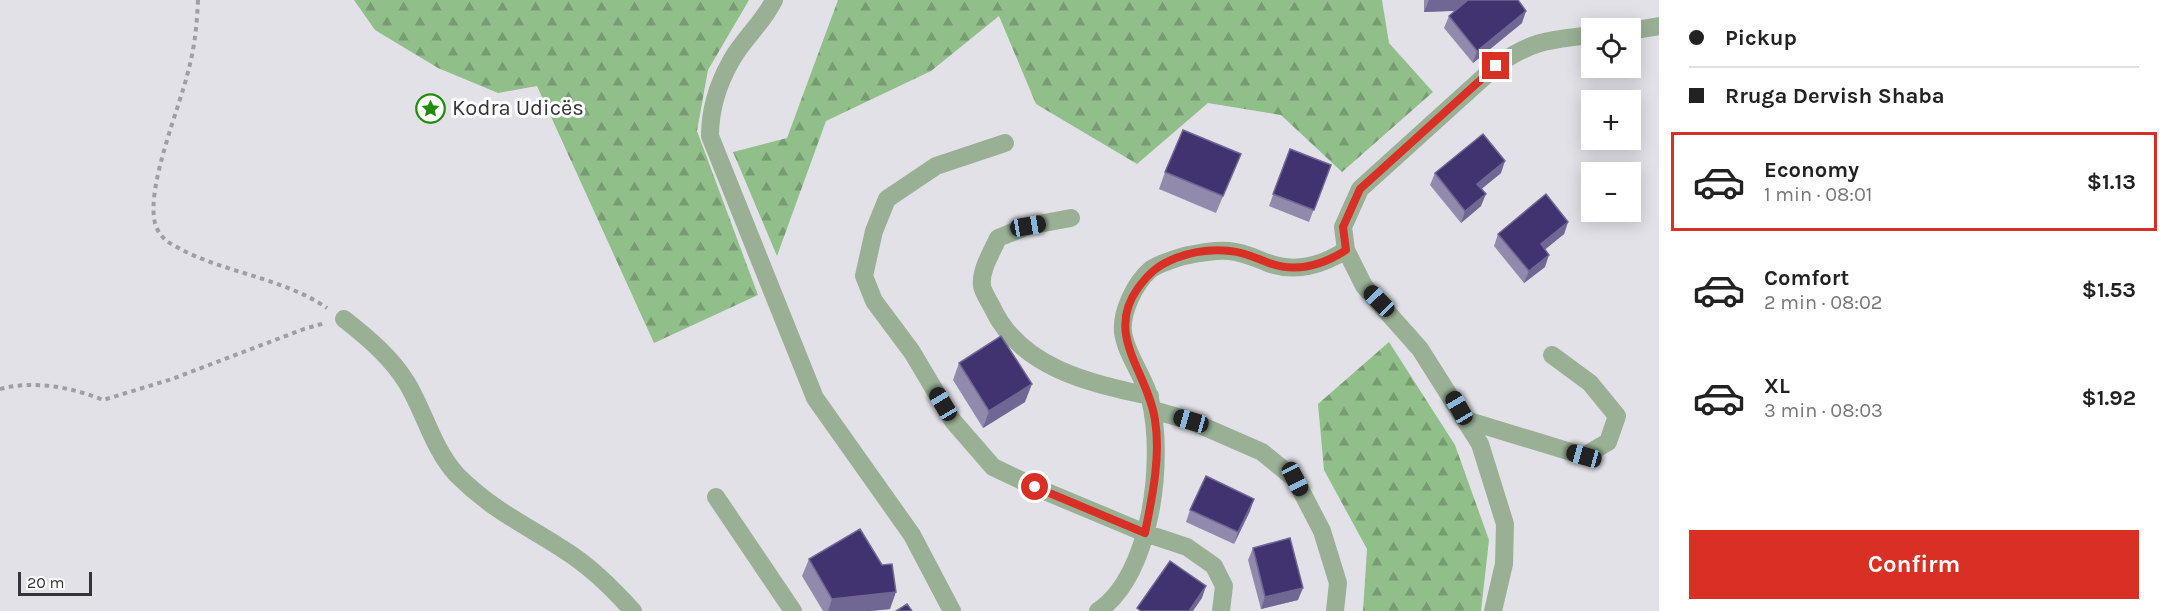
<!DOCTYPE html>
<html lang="en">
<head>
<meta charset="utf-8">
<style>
	:root { --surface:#fff; --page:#f6f6f6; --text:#222; --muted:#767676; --line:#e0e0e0; --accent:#d93025 }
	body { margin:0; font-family:Karla,sans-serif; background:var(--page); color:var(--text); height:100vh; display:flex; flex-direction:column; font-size:22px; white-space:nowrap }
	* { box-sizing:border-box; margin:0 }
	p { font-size:20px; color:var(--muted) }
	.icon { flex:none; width:33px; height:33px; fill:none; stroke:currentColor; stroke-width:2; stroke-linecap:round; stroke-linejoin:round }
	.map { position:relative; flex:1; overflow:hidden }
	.drawer { display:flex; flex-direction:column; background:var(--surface); width:510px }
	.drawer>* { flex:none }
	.banner { display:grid; align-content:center; height:132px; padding:0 30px; background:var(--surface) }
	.fabs { position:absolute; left:1581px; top:18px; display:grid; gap:12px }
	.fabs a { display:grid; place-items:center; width:60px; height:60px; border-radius:0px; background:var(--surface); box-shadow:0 3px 15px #0003; font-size:30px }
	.scale { position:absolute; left:18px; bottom:15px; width:74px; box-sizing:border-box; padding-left:6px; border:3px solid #353537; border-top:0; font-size:16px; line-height:21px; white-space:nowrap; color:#353537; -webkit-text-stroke:4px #fff; paint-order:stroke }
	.end { position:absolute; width:27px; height:27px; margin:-14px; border:8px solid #d93025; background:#fff; box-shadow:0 0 0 3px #fff }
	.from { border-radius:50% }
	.car { position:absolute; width:18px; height:36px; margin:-18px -9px; border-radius:8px; box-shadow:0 0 4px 2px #0007; background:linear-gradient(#222 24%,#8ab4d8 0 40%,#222 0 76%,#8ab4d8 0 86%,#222 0) }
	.banner b { display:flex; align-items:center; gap:21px; height:57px; font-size:22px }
	.banner b+b { border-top:2px solid var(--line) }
	.banner i { width:15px; height:15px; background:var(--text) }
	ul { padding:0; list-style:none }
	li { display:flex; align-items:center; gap:18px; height:99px; margin:0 12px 9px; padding:0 18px; border:3px solid transparent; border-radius:0px }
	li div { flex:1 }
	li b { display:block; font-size:22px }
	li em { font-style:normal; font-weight:700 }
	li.on { border-color:var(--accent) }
	li>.icon { width:54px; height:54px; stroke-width:1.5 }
	.button { display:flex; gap:12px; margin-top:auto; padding:12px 30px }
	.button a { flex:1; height:69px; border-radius:0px; background:var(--accent); color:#fff; font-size:24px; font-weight:700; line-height:69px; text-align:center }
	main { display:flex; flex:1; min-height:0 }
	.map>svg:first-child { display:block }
	.forest { fill:url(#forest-firs) }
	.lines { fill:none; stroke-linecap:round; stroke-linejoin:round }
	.path { stroke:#9f9ea3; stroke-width:4; stroke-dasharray:4.5 4.5; stroke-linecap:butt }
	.minor { stroke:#99b095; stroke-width:18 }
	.wall { fill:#928aac }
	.shaded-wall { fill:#716794 }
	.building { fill:#413370; stroke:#716794; stroke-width:1.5 }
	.route { stroke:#d93025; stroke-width:8 }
	.labels { text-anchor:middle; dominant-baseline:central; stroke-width:6; stroke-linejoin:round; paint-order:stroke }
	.poi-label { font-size:22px; fill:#353537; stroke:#fff; text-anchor:start }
</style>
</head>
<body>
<main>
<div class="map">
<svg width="1659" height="611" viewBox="0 0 1659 611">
	<defs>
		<pattern id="forest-firs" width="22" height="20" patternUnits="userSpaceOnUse" patternTransform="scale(1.5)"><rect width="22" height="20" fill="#91bf8a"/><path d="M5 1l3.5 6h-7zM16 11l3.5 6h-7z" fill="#779c72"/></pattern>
	</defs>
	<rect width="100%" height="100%" fill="#e2e1e8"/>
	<path class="forest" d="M354,0H749L708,70L697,131L758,295L654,343L537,86L498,93L438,68L375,30Z
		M838,0H1382L1389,43L1433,92L1342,172L1281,115L1208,103L1137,164L1036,104L999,16L931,71L826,121L777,256L733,152L787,138Z
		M1389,342L1455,445L1489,540L1481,611H1363L1367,549L1324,470L1318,404Z"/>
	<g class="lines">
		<path class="path" d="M198,0C197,23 195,45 189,68C180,107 146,186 155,223C158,234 165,241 175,246C222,273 282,277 327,308
			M0,389C34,380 71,387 103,400L172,379L304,329L325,323"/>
		<path class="minor" d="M774,0C763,23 743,39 731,61C718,84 710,110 710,136L815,398L912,535L952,611
			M1630,31L1659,26
			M1005,143L936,166L887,199L874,231L864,276L874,301L912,352L953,421L993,467L1035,487L1145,533L1187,547L1214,566L1224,586L1221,611
			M1071,218L1028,226L998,238C992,252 980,270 982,286C983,292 989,301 992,307C1020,368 1089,383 1150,396
			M344,319C367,337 391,357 407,383C425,413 433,449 457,475C491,509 522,523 561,548C589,565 611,587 633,611
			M1153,410L1191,421L1262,452L1295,479L1322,531L1338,583L1335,611
			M1466,420L1584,456L1608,442L1617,416L1590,383L1552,355
			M716,497L793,611
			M1098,611C1152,575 1165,458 1150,399C1144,376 1126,355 1123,332C1121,312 1135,283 1150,270C1158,264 1174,259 1184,256C1199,253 1213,250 1229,251C1243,252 1255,258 1268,263C1295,273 1323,265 1346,250
			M1493,611L1504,564L1505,524L1480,444L1420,349L1364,286L1346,250L1343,227L1360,189L1496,66C1532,40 1549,40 1592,35"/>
	</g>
	<path class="wall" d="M1424,0H1518L1522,23L1473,63L1444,28L1449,16L1455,11L1424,12Z
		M1290,149L1331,165L1309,222L1269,206Z
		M1241,154L1216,213L1159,189L1165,172Z
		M1435,173H1501L1481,189V206L1461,223L1430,185Z
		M1568,222L1564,234L1545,249V267L1524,283L1494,246L1498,234Z
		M959,363L1025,402L983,428L953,380Z
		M1190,510L1250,511L1234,544L1186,522Z
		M1253,548L1298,600L1261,609L1248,560Z
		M809,559L890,609L870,611H823L802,576Z"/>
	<path class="shaded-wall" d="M1429,0H1496L1493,9L1424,12Z
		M1526,11L1522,23L1473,63L1477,51Z
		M1505,161L1501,173L1473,196L1477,184Z
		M1486,194L1481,206L1461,223L1465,211Z
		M1568,222L1564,234L1536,257L1541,244Z
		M1549,255L1545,267L1524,283L1529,271Z
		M1032,384L1025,402L983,428L989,411Z
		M1254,499L1250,511L1234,544L1238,532Z
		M1206,586L1202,598L1193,611H1189Z
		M1303,588L1298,600L1261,609L1265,597Z
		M896,592L890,609L870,611H828L832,599Z"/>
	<path class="building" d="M1468,0H1518L1526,11L1477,51L1449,16Z
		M1183,130L1241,154L1223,196L1165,172Z
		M1483,134L1505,161L1477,184L1486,194L1465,211L1435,173Z
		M1290,149L1331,165L1314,210L1273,194Z
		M1546,194L1568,222L1541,244L1549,255L1529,271L1498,234Z
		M1001,336L1032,384L989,411L959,363Z
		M1206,476L1254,499L1238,532L1190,510Z
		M860,529L882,565L892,564L896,592L832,599L809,559Z
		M1290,538L1303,588L1265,597L1253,548Z
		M1170,561L1206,586L1189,611H1141L1137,608Z
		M907,604L912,611H896Z"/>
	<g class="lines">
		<path class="route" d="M1035,487L1145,533C1152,498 1161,456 1155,420C1148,372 1104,335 1138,288C1149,273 1158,265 1176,258C1192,252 1212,249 1230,251C1244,252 1256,258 1269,263C1296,273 1323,265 1346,250L1343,227L1360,189L1496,66"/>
	</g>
	<defs>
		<symbol id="sight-ring" viewBox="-11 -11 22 22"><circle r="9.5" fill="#fff" stroke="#218c0c" stroke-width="1.5"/><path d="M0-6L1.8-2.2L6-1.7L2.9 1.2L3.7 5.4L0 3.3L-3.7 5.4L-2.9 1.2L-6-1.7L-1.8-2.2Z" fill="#218c0c"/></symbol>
	</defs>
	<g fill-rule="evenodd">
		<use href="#sight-ring" x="414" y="92" width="33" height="33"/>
	</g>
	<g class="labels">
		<g class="poi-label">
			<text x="452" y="108">Kodra Udicës</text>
		</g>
	</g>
</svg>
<div class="fabs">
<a><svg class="icon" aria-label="locate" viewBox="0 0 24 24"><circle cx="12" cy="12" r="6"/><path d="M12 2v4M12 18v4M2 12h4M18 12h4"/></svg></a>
<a>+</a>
<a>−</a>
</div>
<div class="scale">20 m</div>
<i class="end from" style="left:1035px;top:487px"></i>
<i class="end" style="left:1496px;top:66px"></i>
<i class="car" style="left:1028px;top:226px;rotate:80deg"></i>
<i class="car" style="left:1379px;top:301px;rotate:316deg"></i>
<i class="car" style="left:943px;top:404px;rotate:329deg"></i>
<i class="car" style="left:1459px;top:408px;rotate:330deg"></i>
<i class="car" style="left:1191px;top:421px;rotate:286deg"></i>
<i class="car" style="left:1584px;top:456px;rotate:286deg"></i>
<i class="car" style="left:1295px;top:479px;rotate:153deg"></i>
</div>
<section class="drawer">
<div class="banner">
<b><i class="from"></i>Pickup</b>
<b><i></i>Rruga Dervish Shaba</b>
</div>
<ul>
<li class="on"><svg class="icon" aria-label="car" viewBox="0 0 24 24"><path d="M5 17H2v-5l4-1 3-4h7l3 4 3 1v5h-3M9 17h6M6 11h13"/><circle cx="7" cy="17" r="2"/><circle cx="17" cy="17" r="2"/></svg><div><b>Economy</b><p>1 min · 08:01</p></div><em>$1.13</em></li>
<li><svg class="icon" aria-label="car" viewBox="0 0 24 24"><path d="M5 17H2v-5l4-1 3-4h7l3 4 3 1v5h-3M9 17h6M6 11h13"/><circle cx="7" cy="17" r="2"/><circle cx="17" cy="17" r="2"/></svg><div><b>Comfort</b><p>2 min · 08:02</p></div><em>$1.53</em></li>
<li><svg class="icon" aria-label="car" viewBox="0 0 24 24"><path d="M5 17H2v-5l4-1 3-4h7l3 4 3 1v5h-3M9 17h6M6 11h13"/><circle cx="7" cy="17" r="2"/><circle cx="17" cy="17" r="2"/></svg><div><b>XL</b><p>3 min · 08:03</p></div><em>$1.92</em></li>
</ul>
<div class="button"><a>Confirm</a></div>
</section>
</main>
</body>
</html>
